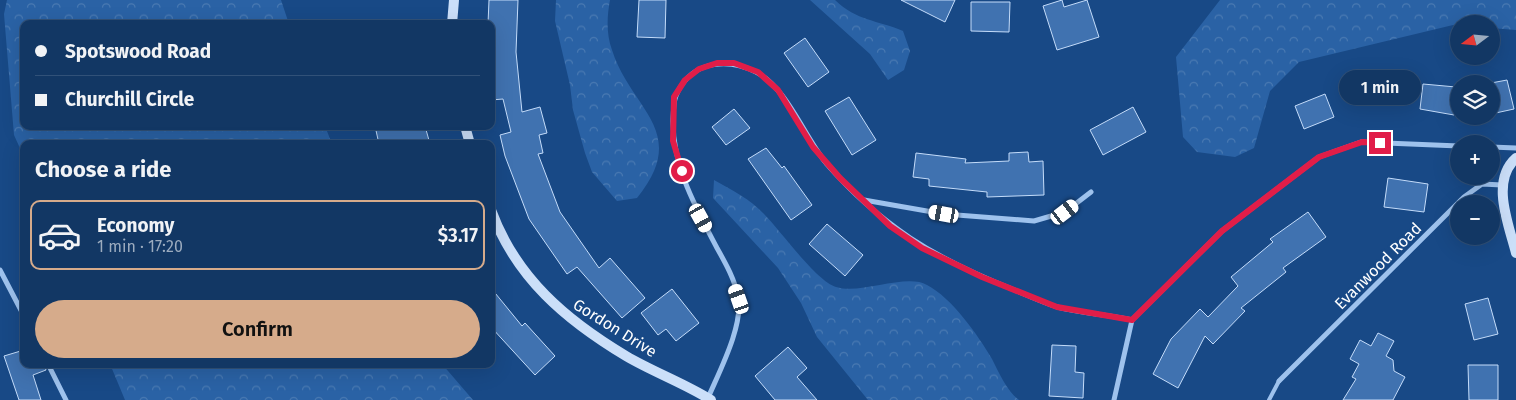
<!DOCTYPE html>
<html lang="en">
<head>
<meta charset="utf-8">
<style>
	:root { --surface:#123764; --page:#1f426d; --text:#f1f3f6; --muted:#9cacbf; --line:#315178; --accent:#d6ab8b }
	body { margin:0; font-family:"Fira Sans",sans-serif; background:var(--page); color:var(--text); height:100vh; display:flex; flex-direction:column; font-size:19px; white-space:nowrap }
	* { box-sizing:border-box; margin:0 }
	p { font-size:16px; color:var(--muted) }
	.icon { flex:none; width:28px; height:28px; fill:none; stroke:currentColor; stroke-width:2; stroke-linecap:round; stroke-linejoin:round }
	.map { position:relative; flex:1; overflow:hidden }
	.details { position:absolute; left:20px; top:140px; width:475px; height:228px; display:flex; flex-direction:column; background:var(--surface); border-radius:10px; box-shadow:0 5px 20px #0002,0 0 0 1px var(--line) }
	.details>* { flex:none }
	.hud { position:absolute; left:20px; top:20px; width:475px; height:110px; border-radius:10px; box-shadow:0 5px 20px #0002,0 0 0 1px var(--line); display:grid; align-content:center; height:110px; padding:0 15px; background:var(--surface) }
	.needle { width:32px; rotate:254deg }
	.buttons { position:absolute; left:1450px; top:15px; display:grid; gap:10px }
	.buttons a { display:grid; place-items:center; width:50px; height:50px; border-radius:50%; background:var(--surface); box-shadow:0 5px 20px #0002,0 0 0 1px var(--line); font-size:25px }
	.end { position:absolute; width:22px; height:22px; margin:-11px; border:6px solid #e11d48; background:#fff; box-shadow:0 0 0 2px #fff }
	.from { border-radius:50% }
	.bubble { position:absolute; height:35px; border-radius:18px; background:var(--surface); box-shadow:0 5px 20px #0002,0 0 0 1px var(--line); font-size:16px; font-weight:600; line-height:35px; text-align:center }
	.car { position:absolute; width:15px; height:30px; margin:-15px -8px; border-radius:6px; box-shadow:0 0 4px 1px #0007; background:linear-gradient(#fff 24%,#345 0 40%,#fff 0 76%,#345 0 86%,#fff 0) }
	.hud b { display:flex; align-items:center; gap:18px; height:48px; font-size:19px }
	.hud b+b { border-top:1px solid var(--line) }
	.hud i { width:12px; height:12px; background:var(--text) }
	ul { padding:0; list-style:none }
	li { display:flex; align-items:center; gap:15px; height:70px; margin:0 10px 8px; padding:0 5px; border:2px solid transparent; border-radius:10px }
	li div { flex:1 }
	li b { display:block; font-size:19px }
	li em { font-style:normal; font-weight:600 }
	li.active { border-color:var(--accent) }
	li>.icon { width:45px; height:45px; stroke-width:1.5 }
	h2 { padding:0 15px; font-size:22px; line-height:60px }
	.primary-button { display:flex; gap:10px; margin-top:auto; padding:10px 15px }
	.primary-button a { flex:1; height:58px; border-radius:30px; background:var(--accent); color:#111; font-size:20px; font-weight:600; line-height:58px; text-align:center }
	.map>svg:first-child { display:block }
	.forest { fill:url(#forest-crowns) }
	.building { fill:#4072b0; stroke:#c4dcfa }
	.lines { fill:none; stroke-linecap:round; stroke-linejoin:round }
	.lane { stroke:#9ec2ed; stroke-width:4 }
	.street { stroke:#9ec2ed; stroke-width:5 }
	.secondary { stroke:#cbdff9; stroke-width:10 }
	.route { stroke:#e11d48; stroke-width:6 }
	.labels { text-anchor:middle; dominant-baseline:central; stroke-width:4.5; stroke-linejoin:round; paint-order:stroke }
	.street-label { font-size:16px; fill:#fff; stroke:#184986 }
</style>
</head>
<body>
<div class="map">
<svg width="1516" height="400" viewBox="0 0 1516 400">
	<defs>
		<pattern id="forest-crowns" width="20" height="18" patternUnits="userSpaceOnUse" patternTransform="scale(1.25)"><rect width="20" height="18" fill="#2a62a5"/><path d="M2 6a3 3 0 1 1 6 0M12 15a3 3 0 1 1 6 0" fill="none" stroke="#4a7ab2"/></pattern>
	</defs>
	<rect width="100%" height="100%" fill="#184986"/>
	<path class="forest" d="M7,0H281L289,24H24V126H325L332,144H24V157L14,135L4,14Z
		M556,0H610C607,16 606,34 612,50C631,110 691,131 637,198L617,201L592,172L585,153L573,110L570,85L555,21Z
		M810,0H835C857,21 877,20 903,31L910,51L904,70L888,80L870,54Z
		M1220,0H1516V30L1491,28V24H1459V26L1453,25L1299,62L1270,91L1254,148L1235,157L1197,152L1183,137L1176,57Z
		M714,180C732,190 750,199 764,214C781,231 816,281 836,287C861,295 906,273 927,285C952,298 978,335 992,359C999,373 1007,391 1019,400H868L817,337L801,303L778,268L713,198Z
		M110,364H442L473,400H125Z"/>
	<path class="building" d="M489,0H518L516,52L522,112L540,107L547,133L539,135L543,153L538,154L560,212L599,268L610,258L645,298L622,318L577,267L567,274L529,219L505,156L500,135L511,132L503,99L491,100V24H488Z
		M639,0H666L665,38L637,37Z
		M901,0H955L945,22Z
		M1062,0L1064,7L1087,0L1099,37L1057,50L1043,6Z
		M971,2H1010L1009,32L971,31Z
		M805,38L829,72L808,87L784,53Z
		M1507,80L1514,109L1491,114V83Z
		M1423,84L1456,87L1454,115L1420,109Z
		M1325,94L1334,117L1304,129L1295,106Z
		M849,97L876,140L852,155L825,111Z
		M1133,107L1146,132L1103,155L1090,130Z
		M734,109L750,128L726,145L712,127Z
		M375,126H425L430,144H379Z
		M766,148L782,168L784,166L812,205L791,220L748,159Z
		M1028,152L1029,162L1043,161L1044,195L987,197V192L929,186V179L913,177L916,153L966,159L965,163L1009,161V153Z
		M1388,178L1428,184L1424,212L1384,207Z
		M1308,212L1326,237L1283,268L1286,272L1241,308L1245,311L1213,344L1205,336L1178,388L1153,374L1171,339L1200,309L1208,317L1238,286L1231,277L1273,242L1270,239Z
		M827,224L863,255L845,276L809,244Z
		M491,288L522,326L525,323L555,356L535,375L491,327Z
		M672,289L699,323L676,341L666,329L658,335L641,313Z
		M1488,298L1498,334L1474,340L1465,304Z
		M1378,333L1394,341L1386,356L1393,360L1394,371L1405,377L1393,400H1343L1356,379L1352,377L1359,364L1350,359L1360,340L1371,346Z
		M1052,345L1076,346L1075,372L1084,373L1083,398L1049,396Z
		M788,347L807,368L797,377L817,400H775L755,376Z
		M24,350V364H44L46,370L33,375L41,400H19L4,356Z
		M1468,365H1498V400H1469Z"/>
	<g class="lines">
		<path class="lane" d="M1269,400L1279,381"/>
		<path class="street" d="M1491,147L1516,148
			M864,200L944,214L1034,221L1065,212L1091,192
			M0,270L24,316
			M48,364L66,400
			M1279,381L1464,197L1482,184L1502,185
			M708,398C719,372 744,325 738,297C735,280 726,264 717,248C696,208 672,166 673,119C674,104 673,99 681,86C698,60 730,59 756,72C787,88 804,136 826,163C881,226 934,258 1012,289C1027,295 1042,302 1057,307C1081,313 1108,315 1132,320
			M1114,400L1132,320L1222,231L1319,157L1361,142L1459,146"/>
		<path class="secondary" d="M452,24L454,0
			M465,126L470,144
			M1516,158C1490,181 1509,225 1516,253
			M491,210C516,278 566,320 626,356C653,372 684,383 711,400"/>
	</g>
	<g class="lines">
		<path class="route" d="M682,171L673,141L674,97L685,80L699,69L717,63H734L758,72L778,90L813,147L840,178L890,226L922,248L982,277L1057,307L1132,320L1222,231L1319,157L1362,142L1380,143"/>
	</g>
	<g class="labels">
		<g class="street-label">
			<text transform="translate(1378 266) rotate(-45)">Evanwood Road</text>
			<text transform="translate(615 328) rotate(32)">Gordon Drive</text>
		</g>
	</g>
</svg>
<div class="buttons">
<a><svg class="needle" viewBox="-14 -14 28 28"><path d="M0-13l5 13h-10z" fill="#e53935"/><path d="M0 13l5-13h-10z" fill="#9cacbf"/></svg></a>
<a><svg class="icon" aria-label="layers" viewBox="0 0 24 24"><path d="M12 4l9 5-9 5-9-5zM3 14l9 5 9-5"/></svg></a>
<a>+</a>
<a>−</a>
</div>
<i class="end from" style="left:682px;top:171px"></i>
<i class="end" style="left:1380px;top:143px"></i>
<div class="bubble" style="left:1339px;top:70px;width:82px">1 min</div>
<i class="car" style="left:1065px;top:212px;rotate:53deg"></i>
<i class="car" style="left:944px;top:214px;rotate:280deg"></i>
<i class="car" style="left:701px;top:218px;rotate:151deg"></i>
<i class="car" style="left:739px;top:299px;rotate:341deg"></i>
<div class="hud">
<b><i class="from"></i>Spotswood Road</b>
<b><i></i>Churchill Circle</b>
</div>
<section class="details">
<h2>Choose a ride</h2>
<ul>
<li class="active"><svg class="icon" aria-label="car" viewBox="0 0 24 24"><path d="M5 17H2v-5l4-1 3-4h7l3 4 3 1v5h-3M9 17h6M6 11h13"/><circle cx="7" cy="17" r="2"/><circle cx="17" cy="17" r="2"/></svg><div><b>Economy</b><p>1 min · 17:20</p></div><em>$3.17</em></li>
</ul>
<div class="primary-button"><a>Confirm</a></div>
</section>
</div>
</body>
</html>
